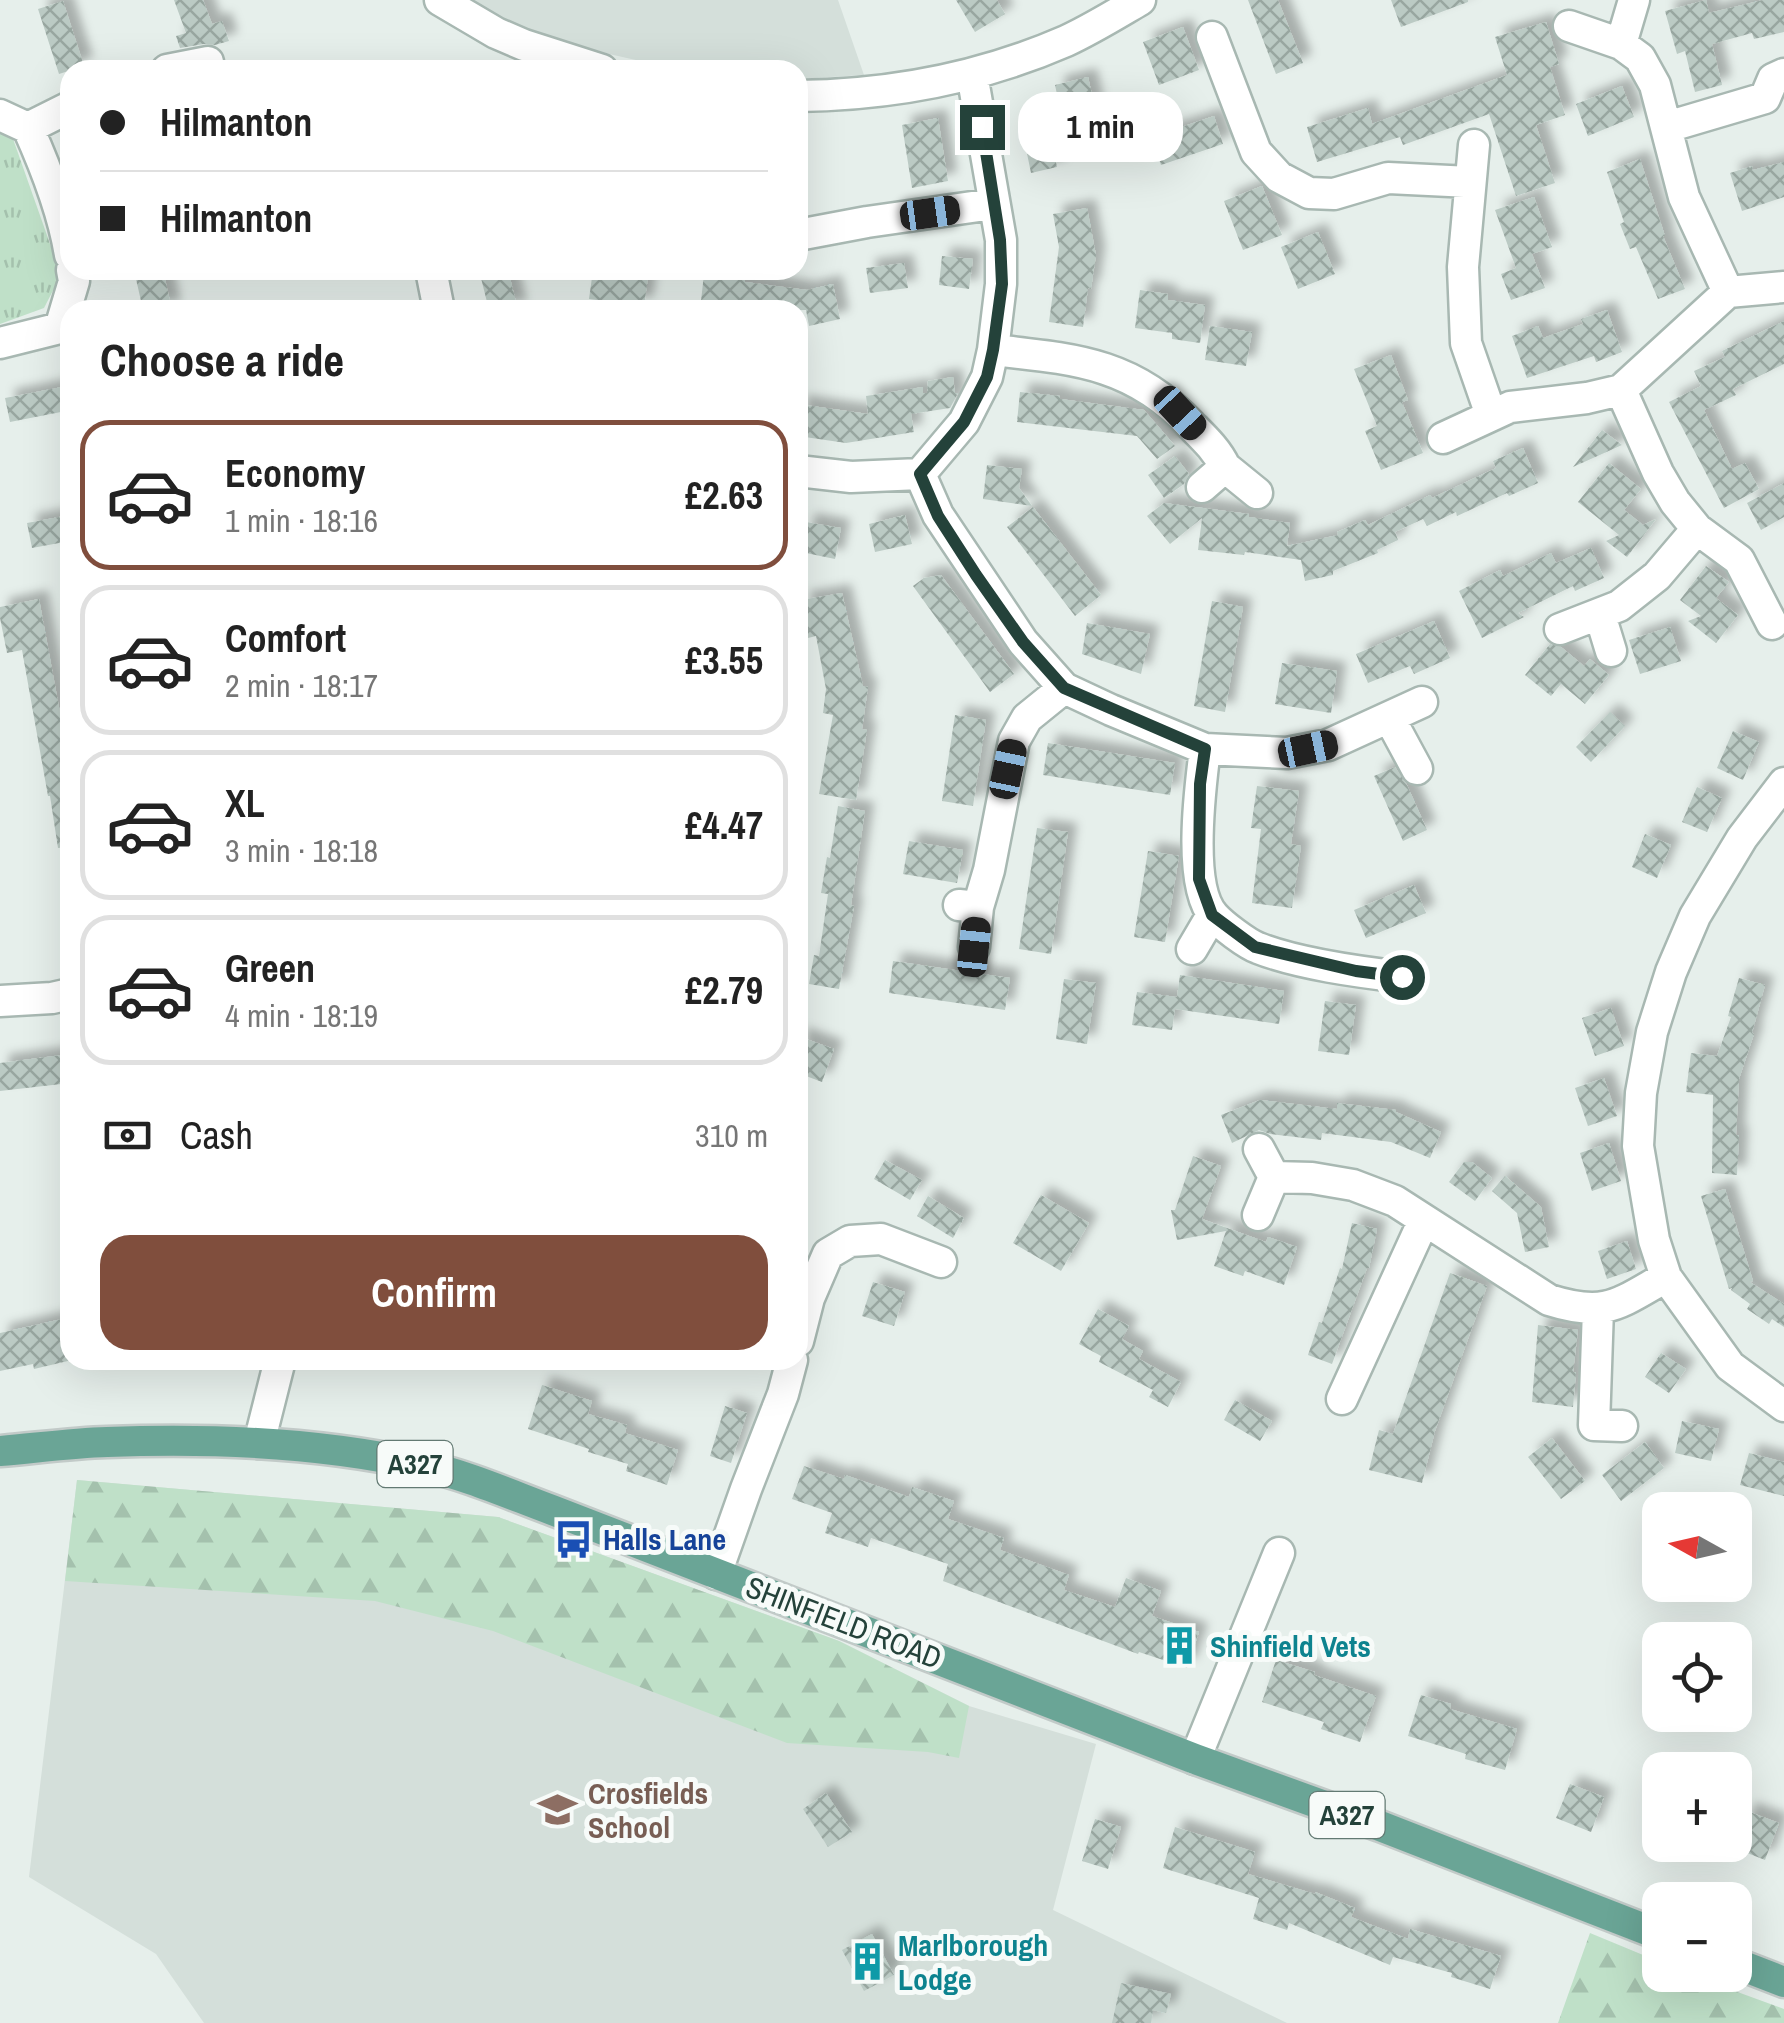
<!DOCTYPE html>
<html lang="en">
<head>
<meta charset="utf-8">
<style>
	:root { --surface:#fff; --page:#f6f6f6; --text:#222; --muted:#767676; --line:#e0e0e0; --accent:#804e3d }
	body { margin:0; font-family:"Archivo Narrow",sans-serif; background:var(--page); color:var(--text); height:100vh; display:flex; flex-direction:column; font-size:38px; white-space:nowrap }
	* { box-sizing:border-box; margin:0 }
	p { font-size:32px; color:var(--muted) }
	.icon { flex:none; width:55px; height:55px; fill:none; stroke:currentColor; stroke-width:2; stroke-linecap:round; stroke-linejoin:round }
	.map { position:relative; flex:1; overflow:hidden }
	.details { position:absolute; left:60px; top:300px; width:748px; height:1070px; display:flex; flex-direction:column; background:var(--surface); border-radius:30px; box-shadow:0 10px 40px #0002 }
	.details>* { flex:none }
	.hud { position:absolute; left:60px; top:60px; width:748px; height:220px; border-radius:30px; box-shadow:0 10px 40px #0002; display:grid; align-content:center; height:220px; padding:0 40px; background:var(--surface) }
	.needle { width:65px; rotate:278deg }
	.fabs { position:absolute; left:1642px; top:1492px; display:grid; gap:20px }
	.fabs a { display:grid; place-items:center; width:110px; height:110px; border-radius:20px; background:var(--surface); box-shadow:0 10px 40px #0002; font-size:50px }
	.end { position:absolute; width:45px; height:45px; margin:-22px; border:12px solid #24423a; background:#fff; box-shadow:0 0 0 5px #fff }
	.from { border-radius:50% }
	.bubble { position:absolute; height:70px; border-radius:30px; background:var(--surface); box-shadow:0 10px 40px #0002; font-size:32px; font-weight:800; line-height:70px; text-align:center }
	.car { position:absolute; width:30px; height:60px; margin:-30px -15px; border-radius:12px; box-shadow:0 0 8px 2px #0007; background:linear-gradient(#222 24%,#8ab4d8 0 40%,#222 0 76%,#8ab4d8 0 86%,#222 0) }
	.hud b { display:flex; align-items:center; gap:35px; height:95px; font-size:38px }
	.hud b+b { border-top:2px solid var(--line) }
	.hud i { width:25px; height:25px; background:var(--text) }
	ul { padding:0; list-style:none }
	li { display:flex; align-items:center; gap:30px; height:150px; margin:0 20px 15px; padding:0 20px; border:5px solid var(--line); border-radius:30px }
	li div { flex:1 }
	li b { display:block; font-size:38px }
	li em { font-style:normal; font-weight:800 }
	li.selected { border-color:var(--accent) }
	li>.icon { width:90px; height:90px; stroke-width:1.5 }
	h2 { padding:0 40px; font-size:45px; line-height:120px }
	.pay { display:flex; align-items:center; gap:25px; height:110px; padding:0 40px; font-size:38px }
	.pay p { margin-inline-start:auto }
	.button { display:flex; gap:20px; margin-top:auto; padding:20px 40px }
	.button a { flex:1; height:115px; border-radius:30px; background:var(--accent); color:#fff; font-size:40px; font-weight:800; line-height:115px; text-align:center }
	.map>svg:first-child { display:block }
	.built { fill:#d4dfda }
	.forest { fill:url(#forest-firs) }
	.park { fill:url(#park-tufts) }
	.building { fill:url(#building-cross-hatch); filter:url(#shadow) }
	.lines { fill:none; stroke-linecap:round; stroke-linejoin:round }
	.minor-casing { stroke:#a8b8b2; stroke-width:35 }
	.major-casing { stroke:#c2cac8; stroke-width:35 }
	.minor { stroke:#fff; stroke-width:30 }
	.major { stroke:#6aa596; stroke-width:30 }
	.route { stroke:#24423a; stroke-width:12 }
	.labels { text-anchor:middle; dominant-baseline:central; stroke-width:10; stroke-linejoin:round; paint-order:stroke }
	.shield { fill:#f7fbf9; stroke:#637a73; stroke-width:2.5 }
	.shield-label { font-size:28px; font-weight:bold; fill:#24423a }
	.transit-label { font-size:30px; font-weight:bold; fill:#164399; stroke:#f7fbf9; text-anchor:start }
	.street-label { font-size:30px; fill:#24423a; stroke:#f7fbf9 }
	.culture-label { font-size:30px; font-weight:bold; fill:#0d838f; stroke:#f7fbf9; text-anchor:start }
	.education-label { font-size:30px; font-weight:bold; fill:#785e54; stroke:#f7fbf9; text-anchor:start }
</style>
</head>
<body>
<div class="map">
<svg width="1784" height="2023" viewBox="0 0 1784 2023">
	<defs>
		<pattern id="forest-firs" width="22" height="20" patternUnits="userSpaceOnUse" patternTransform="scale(2.5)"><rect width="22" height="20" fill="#bfe0c8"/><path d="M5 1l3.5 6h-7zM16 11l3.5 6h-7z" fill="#a4c1ad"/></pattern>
		<pattern id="park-tufts" width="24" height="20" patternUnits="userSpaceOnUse" patternTransform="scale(2.5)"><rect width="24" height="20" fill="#bfe0c8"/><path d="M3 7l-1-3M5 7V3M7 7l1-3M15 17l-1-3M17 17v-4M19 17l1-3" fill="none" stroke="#a4c1ad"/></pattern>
		<pattern id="building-cross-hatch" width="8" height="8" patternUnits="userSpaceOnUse" patternTransform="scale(2.5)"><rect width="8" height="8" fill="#bbcac4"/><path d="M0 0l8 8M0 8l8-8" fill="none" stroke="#98a6a0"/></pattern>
		<filter id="shadow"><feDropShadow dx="9" dy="-9" stdDeviation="5" flood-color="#0004"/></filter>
	</defs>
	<rect width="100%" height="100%" fill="#e6efeb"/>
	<path class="built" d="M474,0H838L864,75L798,79V70H680L525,35Z
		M77,1480L498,1517L839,1641L969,1706L1096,1744L1053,1910L1287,2023H204L156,1954L29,1877Z"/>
	<path class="forest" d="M77,1480L498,1517L839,1641L969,1706L959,1758L928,1752L787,1743L493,1631L375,1601L65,1581Z
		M1590,1933L1660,1962V1975H1691L1784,2009V2023H1558Z"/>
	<path class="park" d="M0,132L12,136L61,275L44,308L0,324Z"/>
	<path class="building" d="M174,0H203L212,24L222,21L229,41L215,45L204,44L180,48L176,36L186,33Z
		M956,0H997L1005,14L975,32Z
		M1248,0H1278L1303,63L1276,74Z
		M1391,0H1468V2L1401,27Z
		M1706,0L1709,13L1763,0H1784V32L1754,39L1752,33L1712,44L1722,85L1695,92L1685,51L1677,54L1665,11Z
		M63,1L84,66L59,74L38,9Z
		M1546,22L1559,64L1550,67L1565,115L1536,125L1555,183L1516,196L1489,114L1403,145L1400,137L1317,162L1307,127L1368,108L1372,124L1507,75L1495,37Z
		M1183,27L1199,70L1159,85L1143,42Z
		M1088,77L1101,134L1067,141L1055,85Z
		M1622,86L1634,117L1588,136L1576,104Z
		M1214,116L1223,144L1161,165L1152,137Z
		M938,118L948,181L912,188L902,125Z
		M1049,128L1057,167L1031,173L1023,134Z
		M1640,159L1665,236H1663L1685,289L1658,299L1636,247L1630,249L1620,224L1624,222L1607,172Z
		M1784,162V197L1742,211L1730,173L1752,166L1753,170Z
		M1262,186L1282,235L1243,250L1224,201Z
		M1534,197L1552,247L1532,254L1545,288L1511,300L1501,274L1516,268L1495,210Z
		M1087,208L1096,255L1091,289L1088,288L1083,327L1049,322L1059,247L1053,214Z
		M1318,232L1335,274L1298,289L1281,247Z
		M942,256L973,259L969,289L939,285Z
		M904,263L908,288L870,293L866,268Z
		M134,270H163L172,310H143Z
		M479,270H508L518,310H489Z
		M593,270H649L644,306L589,299Z
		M704,274L745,278V282L807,290L833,284L840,319L809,326L806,310H750V306L701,301Z
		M1140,290L1168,294V300L1205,305L1200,343L1172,339V333L1135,328Z
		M1607,310L1622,352L1596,362L1594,356L1527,378L1512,336L1538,326L1543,338L1583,324L1581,319Z
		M1784,321V364L1733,389L1736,395L1704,410L1732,469L1745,463L1759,489L1724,508L1669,402L1701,386L1694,371L1725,357L1722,351Z
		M1210,326L1252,332L1246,366L1205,360Z
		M1391,355L1408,400L1402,402L1423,453L1381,470L1365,431L1377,426L1354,369Z
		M953,377L955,393H958L950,408L911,414L914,432L846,443L798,436V404L868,414L866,396L923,387V393H927L928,381Z
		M62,387L66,411L10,422L5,398Z
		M1020,392L1060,396V399L1144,410L1175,446L1157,459L1137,436L1017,422Z
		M1602,430L1622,445L1573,467Z
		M1523,448L1538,483L1509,496L1507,493L1457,516L1456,512L1427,526L1423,519L1395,532L1398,540L1377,550L1378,553L1333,571V575L1305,581L1301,560L1245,552L1244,555L1198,550L1202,518L1170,544L1147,516L1164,503L1249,514V517L1290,523L1287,546L1338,535L1337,532L1365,520L1368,525L1430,495L1432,498L1496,468L1493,461Z
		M1175,456L1189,474L1184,484L1164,498L1148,475Z
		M1609,463L1641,489L1624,510L1643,525L1656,519L1627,557L1606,541L1619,535L1578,502Z
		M987,465L1022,469L1019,488L1032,506L983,499Z
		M1784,483V517L1761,530L1747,503Z
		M1033,507L1101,595L1075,616L1007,527Z
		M70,515V541L32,548L27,523Z
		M905,515L912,544L875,552L869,524Z
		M806,522L841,528L835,559L801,552Z
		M1591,548L1604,578L1575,591L1573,586L1518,613L1524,617L1482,638L1459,591L1500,570L1503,576L1551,553L1556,563Z
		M1706,566L1729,582L1716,598L1738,615L1716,643L1688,621L1701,616L1680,600Z
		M941,575L1014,674L990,692L913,586L924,578Z
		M842,593L863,686L868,687L862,729L867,730L856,800L819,794L833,715L823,713L826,689L816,636L808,638L801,600Z
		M39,599L70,767V847L58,848L50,796H48L22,650L7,653L0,618V607Z
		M1212,601L1243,607L1225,712L1194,706Z
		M1434,621L1450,658L1414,674L1410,666L1368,683L1356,654Z
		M1087,623L1150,634L1141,674L1082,654Z
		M1670,627L1681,661L1640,674L1629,640Z
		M1550,644L1561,647L1584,666L1590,659L1609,675L1585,704L1561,684L1551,696L1525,675Z
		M1282,663L1337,671L1331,713L1275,704Z
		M1610,712L1625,726L1591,762L1576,747Z
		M955,715L986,720L973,806L942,801Z
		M1733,731L1759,742L1743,780L1717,768Z
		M1048,743L1175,763L1170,795L1043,775Z
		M1395,767L1407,785L1427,830L1403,841L1374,776Z
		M1257,786L1299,791L1291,844L1301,846L1292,908L1252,903L1261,829L1251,828Z
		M1697,787L1722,798L1707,832L1682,822Z
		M838,806L865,811L851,905L854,906L839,989L809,984L814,955L819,956L828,894L821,893L827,857L830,858Z
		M1037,828L1068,832L1051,954L1019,949Z
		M1645,834L1671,845L1657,878L1632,867Z
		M909,841L963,850L957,883L903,874Z
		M1148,851L1179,856L1165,942L1134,937Z
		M1414,885L1426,913L1366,938L1354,910Z
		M893,961L1010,978L1005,1010L889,993Z
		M1180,975L1284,991L1279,1024L1175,1009L1172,1030L1132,1025L1137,992L1177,997Z
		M1739,978L1765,985L1752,1033L1754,1034L1739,1079L1736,1135H1739L1737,1175L1712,1173L1713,1095L1686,1092L1691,1053L1717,1056L1731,1017L1728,1016Z
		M1064,979L1096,983L1087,1044L1056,1039Z
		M1325,1001L1356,1005L1349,1055L1318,1051Z
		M1611,1008L1624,1046L1595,1056L1582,1018Z
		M798,1036L834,1049L822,1082L798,1073Z
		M70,1054V1083L0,1091V1063Z
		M1604,1078L1617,1116L1588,1126L1575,1088Z
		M1260,1100L1337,1109V1103L1396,1110V1112L1441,1132L1430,1158L1391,1142L1322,1133L1321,1140L1270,1134L1259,1130L1232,1143L1221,1115Z
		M1609,1143L1621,1181L1592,1191L1580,1153Z
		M1193,1156L1221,1166L1202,1219L1266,1242L1268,1237L1297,1247L1284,1285L1245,1271L1243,1276L1214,1266L1226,1231L1177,1240L1171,1210H1175Z
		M885,1160L922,1180L910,1200L874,1179Z
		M1464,1162H1472L1492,1178L1475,1201L1449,1182Z
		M1505,1176L1541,1207L1549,1247L1525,1252L1517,1213L1492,1191Z
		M1725,1189L1753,1281L1750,1282L1784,1304V1327L1772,1319L1769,1324L1747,1309L1750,1304L1731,1290L1732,1288L1729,1289L1701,1196Z
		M1041,1195L1089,1223L1061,1271L1013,1243Z
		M928,1196L964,1218L953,1238L917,1216Z
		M1352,1223L1377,1229L1369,1268H1367L1332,1364L1308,1355L1319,1322L1322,1323L1340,1268L1342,1269Z
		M1627,1241L1636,1269L1607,1279L1598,1251Z
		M1450,1273L1487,1286L1435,1431L1422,1483L1369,1470L1379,1430L1393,1434Z
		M873,1282L905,1292L894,1326L862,1316Z
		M1098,1309L1129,1326L1122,1339L1143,1351L1139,1359L1181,1382L1168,1407L1149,1397L1153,1390L1099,1362L1101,1356L1079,1344Z
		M62,1319L72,1360L34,1369L33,1364L0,1371V1333Z
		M1538,1325L1578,1330L1573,1372H1576L1573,1407L1532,1402Z
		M1661,1353L1686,1369L1669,1393L1645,1377Z
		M542,1385L592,1401L588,1414L627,1425L625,1433L678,1450L667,1485L626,1471L628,1464L588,1452L589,1449L528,1429Z
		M1235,1400L1272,1421L1260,1441L1224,1420Z
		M725,1406L747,1413L731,1463L710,1456Z
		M1682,1421L1719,1429L1711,1461L1675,1453Z
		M1552,1438L1585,1481L1561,1499L1528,1457Z
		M1645,1442L1664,1468L1621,1501L1602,1475Z
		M1749,1453L1784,1462V1496L1740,1485Z
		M804,1466L844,1479L845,1475L909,1497L912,1487L954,1501L948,1519L1004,1538L1000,1550L1069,1575L1064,1590L1115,1607L1126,1578L1161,1591L1152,1616L1199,1632L1187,1668L1139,1652L1138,1654L943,1581L948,1564L871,1538L868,1547L825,1533L832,1513L792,1499Z
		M1276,1660L1315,1672L1314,1675L1376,1696L1360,1742L1321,1729L1324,1722L1262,1702Z
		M1421,1695L1451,1704L1450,1709L1517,1729L1505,1770L1465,1759L1466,1754L1408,1736Z
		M1570,1784L1604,1797L1591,1832L1556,1818Z
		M826,1793L852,1832L828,1847L803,1809Z
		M1747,1811L1779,1823L1765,1860L1732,1847Z
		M1095,1819L1121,1827L1108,1869L1082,1861Z
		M1175,1827L1255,1852L1248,1874L1315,1894V1892L1355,1908L1351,1917L1408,1939L1410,1929L1501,1956L1490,1989L1451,1977L1452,1973L1393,1957L1390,1965L1289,1923L1287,1930L1253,1919L1259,1898L1163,1868Z
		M872,1934L894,1975L864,1991L842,1950Z
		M1121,1983L1171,1994L1166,2013L1153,2010L1151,2023H1112Z"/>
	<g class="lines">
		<defs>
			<path id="minor" d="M440,0L496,33L524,45L602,70
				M1634,0L1621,44L1640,58L1655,85L1684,197L1728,292
				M1569,26L1621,44
				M1212,37L1256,152L1279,177L1309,193L1334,194L1388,178L1470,182
				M167,70L208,62
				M798,96C890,95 981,78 1066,41C1092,29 1116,14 1140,0
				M0,115L28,128C46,168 63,211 70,255
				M1667,127L1765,98L1773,79L1784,74
				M28,128L70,107
				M1474,145L1463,267L1466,343L1491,415
				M798,235L867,222L993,204
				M431,270L439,310
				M60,328L74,281L72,270
				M0,343L60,328
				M993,350C1073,359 1132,362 1191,425C1204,438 1217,450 1225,467L1202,487
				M1621,390L1658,473L1675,502L1697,529L1739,560L1772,624
				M1443,438L1510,407L1587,398L1621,390L1728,292L1784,287
				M1225,467L1257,493
				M798,471L851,477L920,474L964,422L987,377L993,350L1001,284V240L972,74
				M920,474L938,515L1023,642L1064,688L1111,710L1205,749L1287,753L1328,745L1422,702
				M1600,615L1611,651
				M1560,629L1619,606L1657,576L1697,529
				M1390,719L1417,769
				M1205,749C1200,788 1187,886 1214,916C1222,925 1247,944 1258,948C1298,964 1359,972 1402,977
				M1784,783L1742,838L1695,916L1671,972L1652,1032L1641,1093L1638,1146L1654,1240L1666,1277L1730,1366L1784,1406
				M959,905L978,907L989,870L1014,741L1027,718L1064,688
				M974,947L978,907
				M1192,949L1212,915
				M0,1001L52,998L70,994
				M1259,1149L1274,1177
				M1258,1215L1274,1177L1312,1178L1353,1185L1395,1201L1549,1300C1606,1318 1618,1304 1666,1277
				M1598,1309L1594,1425L1622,1426
				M798,1341L809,1298L828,1254L850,1241L881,1239L941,1262
				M1342,1399L1424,1220
				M259,1443L280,1360
				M716,1574L746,1489L783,1394L792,1360
				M1195,1759L1279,1553"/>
			<path id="major" d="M0,1451C36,1448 72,1443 107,1442C212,1438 319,1442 421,1465C466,1475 509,1494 552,1510L1195,1759L1380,1826L1660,1935
				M1735,1963L1784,1982"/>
		</defs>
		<use href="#minor" class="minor-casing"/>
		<use href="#major" class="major-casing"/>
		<use href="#minor" class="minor"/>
		<use href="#major" class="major"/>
	</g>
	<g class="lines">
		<path class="route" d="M982,127L1000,240L1002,284L993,350L987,377L964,422L920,474L938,516L976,575L1023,642L1064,688L1205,749L1200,784L1199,879L1212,915L1255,947L1356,971L1402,977"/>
	</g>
	<defs>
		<symbol id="bus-bare" viewBox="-9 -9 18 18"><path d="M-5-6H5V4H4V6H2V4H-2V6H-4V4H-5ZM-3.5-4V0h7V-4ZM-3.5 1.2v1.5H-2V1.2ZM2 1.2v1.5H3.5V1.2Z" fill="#1a4fb4" stroke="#f7fbf9" stroke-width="2.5" paint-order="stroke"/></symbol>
		<symbol id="building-bare" viewBox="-9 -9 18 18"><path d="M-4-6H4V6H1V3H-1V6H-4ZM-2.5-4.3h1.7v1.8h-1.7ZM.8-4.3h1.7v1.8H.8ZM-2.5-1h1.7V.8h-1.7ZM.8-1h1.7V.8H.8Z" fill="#0f9aa8" stroke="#f7fbf9" stroke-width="2.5" paint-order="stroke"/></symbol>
		<symbol id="school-bare" viewBox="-9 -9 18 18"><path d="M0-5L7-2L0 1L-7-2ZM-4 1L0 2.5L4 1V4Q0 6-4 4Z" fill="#8d6e63" stroke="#f7fbf9" stroke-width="2.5" paint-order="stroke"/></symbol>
	</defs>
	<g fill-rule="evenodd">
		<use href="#bus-bare" x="546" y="1512" width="55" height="55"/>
		<use href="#building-bare" x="1152" y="1618" width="55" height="55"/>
		<use href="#school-bare" x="530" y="1782" width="55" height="55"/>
		<use href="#building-bare" x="840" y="1934" width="55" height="55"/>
	</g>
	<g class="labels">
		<g class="shield">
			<rect x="377.5" y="1441" width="75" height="46" rx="8"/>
			<rect x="1309.5" y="1792" width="75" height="46" rx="8"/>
		</g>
		<g class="shield-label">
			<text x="415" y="1464">A327</text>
			<text x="1347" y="1815">A327</text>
		</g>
		<g class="transit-label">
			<text x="603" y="1539">Halls Lane</text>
		</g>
		<g class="street-label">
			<text transform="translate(844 1622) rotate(21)">SHINFIELD ROAD</text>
		</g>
		<g class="culture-label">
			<text x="1210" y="1646">Shinfield Vets</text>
			<text x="898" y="1945">Marlborough<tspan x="898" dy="34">Lodge</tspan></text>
		</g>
		<g class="education-label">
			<text x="588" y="1793">Crosfields<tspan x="588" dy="34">School</tspan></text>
		</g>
	</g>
</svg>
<div class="fabs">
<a><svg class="needle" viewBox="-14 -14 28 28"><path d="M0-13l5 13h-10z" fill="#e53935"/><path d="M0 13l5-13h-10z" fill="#767676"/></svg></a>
<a><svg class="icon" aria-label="locate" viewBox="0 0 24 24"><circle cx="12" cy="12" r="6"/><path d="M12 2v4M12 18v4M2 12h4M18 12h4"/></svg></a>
<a>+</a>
<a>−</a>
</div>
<i class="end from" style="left:1402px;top:977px"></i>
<i class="end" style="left:982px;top:127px"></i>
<div class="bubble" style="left:1018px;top:92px;width:165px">1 min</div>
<i class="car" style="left:930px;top:213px;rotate:82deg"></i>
<i class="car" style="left:1180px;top:413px;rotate:137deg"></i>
<i class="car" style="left:1308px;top:749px;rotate:78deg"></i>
<i class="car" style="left:1008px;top:769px;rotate:12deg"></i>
<i class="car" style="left:974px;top:947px;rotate:6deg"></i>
<div class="hud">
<b><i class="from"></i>Hilmanton</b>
<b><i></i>Hilmanton</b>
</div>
<section class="details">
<h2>Choose a ride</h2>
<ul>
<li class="selected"><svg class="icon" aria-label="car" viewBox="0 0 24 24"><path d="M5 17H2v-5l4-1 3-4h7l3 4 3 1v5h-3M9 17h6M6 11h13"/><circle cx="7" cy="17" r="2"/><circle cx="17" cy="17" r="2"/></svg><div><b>Economy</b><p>1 min · 18:16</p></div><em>£2.63</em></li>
<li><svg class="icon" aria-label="car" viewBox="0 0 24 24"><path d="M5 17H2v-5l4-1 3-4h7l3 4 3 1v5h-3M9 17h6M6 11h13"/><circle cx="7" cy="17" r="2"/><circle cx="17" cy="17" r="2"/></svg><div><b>Comfort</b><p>2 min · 18:17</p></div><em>£3.55</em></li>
<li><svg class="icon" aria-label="car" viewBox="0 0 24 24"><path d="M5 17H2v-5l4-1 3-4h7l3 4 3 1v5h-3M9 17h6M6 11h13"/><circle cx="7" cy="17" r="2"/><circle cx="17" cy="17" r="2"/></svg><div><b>XL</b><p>3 min · 18:18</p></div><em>£4.47</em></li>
<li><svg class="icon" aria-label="car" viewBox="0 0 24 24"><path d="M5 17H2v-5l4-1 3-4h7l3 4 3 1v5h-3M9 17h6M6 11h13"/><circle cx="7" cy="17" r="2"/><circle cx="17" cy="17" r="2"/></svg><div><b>Green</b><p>4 min · 18:19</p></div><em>£2.79</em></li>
</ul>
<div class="pay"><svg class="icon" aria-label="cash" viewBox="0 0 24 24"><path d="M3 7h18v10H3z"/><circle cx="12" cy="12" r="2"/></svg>Cash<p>310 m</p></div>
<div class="button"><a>Confirm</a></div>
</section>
</div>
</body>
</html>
